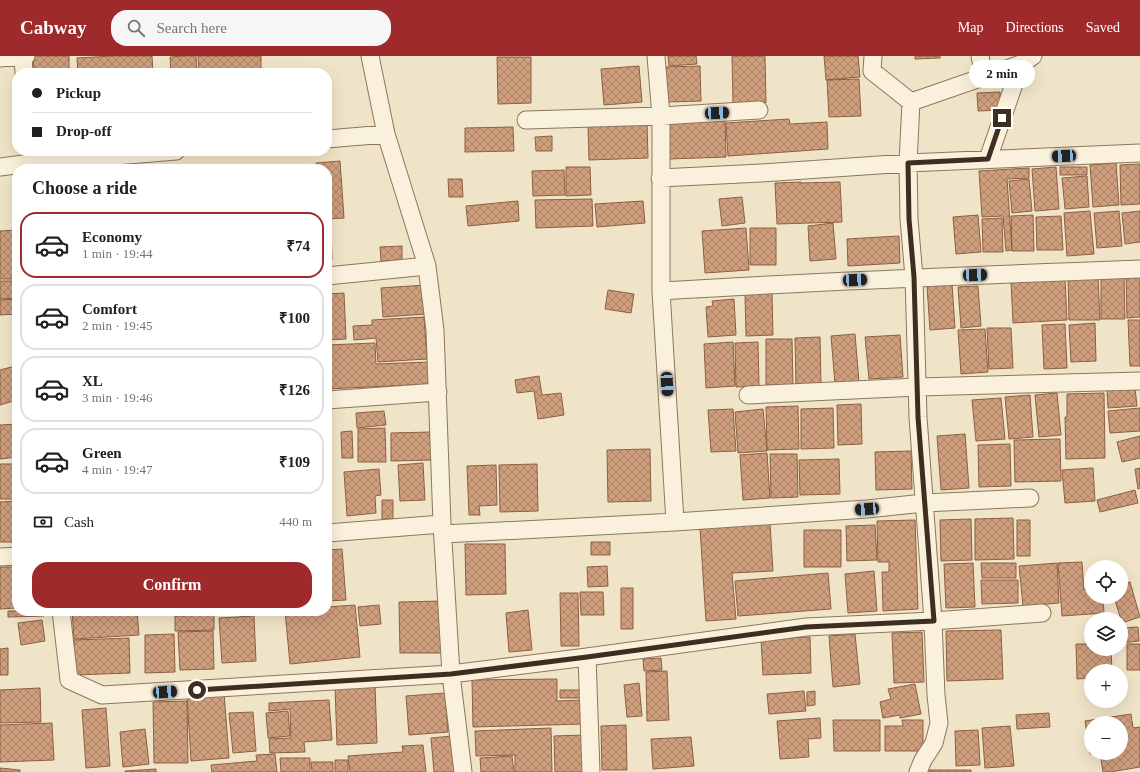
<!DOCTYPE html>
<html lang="en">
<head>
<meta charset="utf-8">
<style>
	:root { --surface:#fff; --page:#f6f6f6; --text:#202124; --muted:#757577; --line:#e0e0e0; --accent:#9e2a2b }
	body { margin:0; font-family:"Times New Roman",serif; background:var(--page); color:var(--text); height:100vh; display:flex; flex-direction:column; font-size:15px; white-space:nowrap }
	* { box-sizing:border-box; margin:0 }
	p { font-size:13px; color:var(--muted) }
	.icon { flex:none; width:22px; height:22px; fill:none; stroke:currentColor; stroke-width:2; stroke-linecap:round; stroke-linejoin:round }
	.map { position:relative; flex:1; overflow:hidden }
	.drawer { position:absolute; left:12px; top:108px; width:320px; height:452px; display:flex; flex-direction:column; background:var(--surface); border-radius:16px; box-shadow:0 4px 16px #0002 }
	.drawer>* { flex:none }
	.hud { position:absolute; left:12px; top:12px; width:320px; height:88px; border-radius:16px; box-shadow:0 4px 16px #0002; display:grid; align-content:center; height:88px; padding:0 20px; background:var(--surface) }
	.fabs { position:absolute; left:1084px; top:504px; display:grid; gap:8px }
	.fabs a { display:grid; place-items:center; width:44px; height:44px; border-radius:50%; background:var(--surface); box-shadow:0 4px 16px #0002; font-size:20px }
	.end { position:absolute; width:18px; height:18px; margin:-9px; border:5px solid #3d2e20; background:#fff; box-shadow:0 0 0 2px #fff }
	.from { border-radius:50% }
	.bubble { position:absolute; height:28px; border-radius:14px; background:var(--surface); box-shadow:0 4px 16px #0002; font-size:13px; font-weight:800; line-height:28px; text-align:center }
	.car { position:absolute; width:12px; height:24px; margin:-12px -6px; border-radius:5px; box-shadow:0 0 3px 1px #0007; background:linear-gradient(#222 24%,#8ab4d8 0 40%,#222 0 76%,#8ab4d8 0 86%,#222 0) }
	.hud b { display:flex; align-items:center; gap:14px; height:38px; font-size:15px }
	.hud b+b { border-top:1px solid var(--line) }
	.hud i { width:10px; height:10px; background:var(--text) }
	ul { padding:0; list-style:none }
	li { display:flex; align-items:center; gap:12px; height:66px; margin:0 8px 6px; padding:0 12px; border:2px solid var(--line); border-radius:16px }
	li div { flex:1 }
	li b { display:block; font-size:15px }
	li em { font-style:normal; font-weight:800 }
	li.current { border-color:var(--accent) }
	li>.icon { width:36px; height:36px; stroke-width:1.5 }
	h2 { padding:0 20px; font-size:18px; line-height:48px }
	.pay { display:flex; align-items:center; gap:10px; height:44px; padding:0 20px; font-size:15px }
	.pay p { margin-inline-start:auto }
	.button { display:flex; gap:8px; margin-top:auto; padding:8px 20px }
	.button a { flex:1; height:46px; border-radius:16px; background:var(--accent); color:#fff; font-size:16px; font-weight:800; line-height:46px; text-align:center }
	header { display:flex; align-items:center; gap:24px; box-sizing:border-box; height:56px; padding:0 20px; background:var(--accent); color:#fff }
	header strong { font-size:19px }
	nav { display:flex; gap:22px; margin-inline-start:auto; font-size:14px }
	.search { width:280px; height:36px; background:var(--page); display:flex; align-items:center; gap:10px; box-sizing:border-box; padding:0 14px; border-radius:16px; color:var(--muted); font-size:15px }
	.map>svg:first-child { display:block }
	.building { fill:url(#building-cross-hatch); stroke:#8d5f41 }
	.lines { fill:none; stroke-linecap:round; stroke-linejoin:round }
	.minor-casing { stroke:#8d765c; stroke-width:19 }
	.minor { stroke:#faf1dc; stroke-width:17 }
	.route { stroke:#3d2e20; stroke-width:5 }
</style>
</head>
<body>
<header>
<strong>Cabway</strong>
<div class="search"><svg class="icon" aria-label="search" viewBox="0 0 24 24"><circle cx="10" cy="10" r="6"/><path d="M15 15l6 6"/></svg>Search here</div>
<nav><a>Map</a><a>Directions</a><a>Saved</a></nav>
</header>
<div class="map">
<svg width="1140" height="716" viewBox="0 0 1140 716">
	<defs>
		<pattern id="building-cross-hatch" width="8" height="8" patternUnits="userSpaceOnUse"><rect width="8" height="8" fill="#cf9f7d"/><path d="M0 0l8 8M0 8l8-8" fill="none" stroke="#a98266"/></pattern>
	</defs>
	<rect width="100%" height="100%" fill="#f0e4c8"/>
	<path class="building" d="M33,0H69V17H34Z
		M112,0H152L153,17H78L77,2Z
		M184,0H196L197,17H171L170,1Z
		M198,0H261V17H199Z
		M668,0H696L697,8L669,10Z
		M732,0H765L766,47H733Z
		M824,0H858L860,21L826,24Z
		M915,0H940V2L915,3Z
		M497,1H531V47L498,48Z
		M639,10L642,46L604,49L601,13Z
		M700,10L701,45L667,46L666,11Z
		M859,23L861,60L829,61L827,24Z
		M1000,36L1001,54L978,55L977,37Z
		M789,63L790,68L827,66L828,93L728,100L726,67Z
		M725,65L726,101L669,103L667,67Z
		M647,67L648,102L589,104L588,69Z
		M513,71L514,95L465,96V72Z
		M552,80V95H536L535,81Z
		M340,105L344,162L327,163V113H283V112L316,110V107Z
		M1116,107L1119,149L1093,151L1090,109Z
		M1140,108V148L1121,149L1120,109Z
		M566,111H590L591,139L566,140Z
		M1056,111L1059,153L1035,155L1032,113Z
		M1060,111H1087V119H1060Z
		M1029,112V122L1007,123L1012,194L1006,195L1003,160L982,161L979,115Z
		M564,114L565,139L533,140L532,115Z
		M1087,120L1089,151L1065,153L1062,122Z
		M448,123H462L463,141H449Z
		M1029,123L1032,155L1012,157L1009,125Z
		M801,126V127L840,126L842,166L777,168L775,127Z
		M742,141L745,167L722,170L719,143Z
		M592,143L593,170L536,172L535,144Z
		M518,145L519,165L468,170L466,150Z
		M643,145L645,167L597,171L595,148Z
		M1090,155L1094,198L1067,200L1064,157Z
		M1119,155L1122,190L1097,192L1094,157Z
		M1140,155V186L1125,188L1122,157Z
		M978,159L981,196L956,198L953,161Z
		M1033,159L1034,195H1012L1011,160Z
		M1061,160L1063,194H1037L1036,161Z
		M1002,162L1003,196H983L982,163Z
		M833,167L836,203L810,205L808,170Z
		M331,168L332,204H327V169Z
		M746,172L749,214L705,217L702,175Z
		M750,172H776V209H750Z
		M17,174V223H0V175Z
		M899,180L900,207L848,210L847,183Z
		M402,190V204L381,205L380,191Z
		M1140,217V261L1127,262L1126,218Z
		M1101,219H1124L1125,263H1101Z
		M1068,220H1098L1100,264H1069Z
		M1065,223L1067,264L1013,267L1011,226Z
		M0,225H17V242L0,243Z
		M952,228L955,272L930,274L927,230Z
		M425,229L427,258L383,261L381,232Z
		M978,230L981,270L961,272L958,231Z
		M608,234L634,238L631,257L605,253Z
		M344,237L346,283L327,284V238Z
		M772,237L773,279L746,280L745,238Z
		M17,243V258L0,259V244Z
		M734,243L736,279L708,281L706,251L713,250L712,245Z
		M424,261L427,303L378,306L376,282L354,284L353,270L372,269V264Z
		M1128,264H1140V310H1130Z
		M1095,267L1096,305L1071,306L1069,269Z
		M1065,268L1067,312L1044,313L1042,269Z
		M987,272H1011L1013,312L989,313Z
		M985,273L988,316L961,318L958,274Z
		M855,278L859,326L835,328L831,280Z
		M900,279L903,321L869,323L865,281Z
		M820,281L821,328L796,329L795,282Z
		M766,283H792L793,329H766Z
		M733,286L735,330L706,332L704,288Z
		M758,286L759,330L736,331L735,287Z
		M375,287L376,308L429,306L430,328L327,333V289Z
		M15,310L17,320V344L0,349V314Z
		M539,320L542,339L561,337L564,359L538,363L534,335L517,337L515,324Z
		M1135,332L1137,350L1108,352L1107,334Z
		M1057,337L1061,379L1039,381L1035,339Z
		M1104,337L1105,402L1066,403L1065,361H1067V338Z
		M1030,339L1033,381L1009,383L1005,341Z
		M1001,342L1005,383L976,385L972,344Z
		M861,348L862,388L838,389L837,349Z
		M798,350L799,393L767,394L766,351Z
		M833,352L834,392L801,393V353Z
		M1140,352V375L1110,377L1108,355Z
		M733,353L736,395L711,396L708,354Z
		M763,353L767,395L738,397L735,356Z
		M384,355L386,369L357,372L356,357Z
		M17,368V401L0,403V369Z
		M385,372L386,406H358V373Z
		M352,375L353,402H342L341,376Z
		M430,376L431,404L391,405V377Z
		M965,378L969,432L941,434L937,380Z
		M1140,380V402L1122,406L1117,386Z
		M1060,383L1061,425L1015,426L1014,384Z
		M1010,388L1011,430L979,431L978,389Z
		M650,393L651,445L608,446L607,394Z
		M911,395L912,433L876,434L875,396Z
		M767,397L770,442L743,444L740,399Z
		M770,398H797L798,441L771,442Z
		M839,403L840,438L800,439L799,404Z
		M423,407L425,444L400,445L398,409Z
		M0,408H17V443H0Z
		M537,408L538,455L500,456L499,409Z
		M496,409L497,449L479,450L480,459H469L467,410Z
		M1093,412L1095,445L1065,447L1062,414Z
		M1140,412V432L1138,433L1135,413Z
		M379,413L381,439L375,440L376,457L347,460L344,416Z
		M1135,434L1138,447L1100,456L1097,444Z
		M382,444H393V463H382Z
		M17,445V486H0V446Z
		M1013,462L1014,503L975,504V463Z
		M971,463L972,504L941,505L940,464Z
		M915,464L918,553L883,555L882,516H889V506H878L877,465Z
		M1017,464H1030V500H1017Z
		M770,467L773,515L732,517L736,563L706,565L700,472Z
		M875,469L877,504L847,505L846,470Z
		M804,474H841V511H804Z
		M591,486H610V499H591Z
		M465,488H505L506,538L466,539Z
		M342,493L346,544L327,545V494Z
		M1082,506L1084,534L1091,533V541H1103L1104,557L1062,560L1058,507Z
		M973,507L975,551L946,552L944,508Z
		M981,507H1016V522H982Z
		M1057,507L1059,547L1023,550L1019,510Z
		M607,510L608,530L588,531L587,511Z
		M0,511H17V552L0,553Z
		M874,515L877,555L848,557L845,518Z
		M828,517L831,553L738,560L735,525Z
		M981,524H1018V547L982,548Z
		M1130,526L1140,561L1122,567L1114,541H1121V529Z
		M621,532H633V573H621Z
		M580,536H603L604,559H581Z
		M560,537H578L579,590H561Z
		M443,545L444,597H400L399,546Z
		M355,549L360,601L290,608L285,555H327V551Z
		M379,549L381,568L360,570L358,551Z
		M528,554L532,594L509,596L506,557Z
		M8,555H43L44,560L8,561Z
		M72,555H137L139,579L74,583Z
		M214,559V574L175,575V560Z
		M254,560L256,605L222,607L219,562Z
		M42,564L45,585L21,589L18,567Z
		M1138,571L1139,585L1121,587V572Z
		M1001,574L1003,623L947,625L946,575Z
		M213,575L214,613L180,614L178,576Z
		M922,576L924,626L894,627L892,577Z
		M174,578L175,616L145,617V579Z
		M855,578L860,628L833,631L829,580Z
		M810,581L811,617L763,619L761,583Z
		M129,582L130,617L75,619L74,584Z
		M1076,588H1091V593H1111L1112,615H1091V622L1077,623Z
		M1127,588H1140V614H1127Z
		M8,592V619H0V593Z
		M661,602L662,614L644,615L643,603Z
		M667,615L669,664L647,665L646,616Z
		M557,623V645L584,644V668L473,671L472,624Z
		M639,627L642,660L627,661L624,629Z
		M915,628L921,658L900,662V659L883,662L880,646L891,643L888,633Z
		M375,629L377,687L337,689L335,630Z
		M40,632L41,666L0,667V634Z
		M560,634H583V642H560Z
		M804,635L806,655L769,658L767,638Z
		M815,635V649L807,650V636Z
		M224,636L229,702L191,705L187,639Z
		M445,637L448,676L409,679L406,640Z
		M329,644L332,684L304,686L305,696L270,697L269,683L291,682L290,653L269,655V647Z
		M187,645L188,707H154L153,646Z
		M106,652L110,710L86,712L82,654Z
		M288,655L290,680L268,682L266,657Z
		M253,656L256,695L233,697L229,657Z
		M1049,657L1050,671L1017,673L1016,659Z
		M1131,658L1133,672L1140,671V711L1110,716H1103L1100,697H1121V667H1091V697H1097L1090,698L1085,665Z
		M820,662L821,682L808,683L809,701L780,703L777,665Z
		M833,664H880V695H834Z
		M902,664H923V695H885V670H903Z
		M52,667L54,704L0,706V669Z
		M626,669L627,714H602L601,670Z
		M1010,670L1014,710L985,712L982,672Z
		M551,672L552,716H515V699L476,700L475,675Z
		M145,673L149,708L123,711L120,676Z
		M978,674L980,709L956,710L955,675Z
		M584,679V716H555L554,680Z
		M452,680L456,716H434L431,682Z
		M691,681L694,710L653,713L651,683Z
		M423,689L426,716H350L348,700L403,696L402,690Z
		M275,698L277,716H212L211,709L257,705L256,699Z
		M512,700L514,716H481L480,702Z
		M280,702H310V716H281Z
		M335,704H348V716H335Z
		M311,706H333V716H312Z
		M0,712L20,714V716H0Z
		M156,713V716H125V715Z
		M924,714H971V716H924Z"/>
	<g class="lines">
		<defs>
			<path id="minor" d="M656,0L661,60V235L675,466
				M873,0L872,15L911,46
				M980,0L984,21
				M0,2L23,0
				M24,17L23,0H26
				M526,64L661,60L759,54
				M327,83L386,78
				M988,103L1021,8
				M0,111L30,107L176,95
				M660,122L761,117L908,107L1140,97
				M327,220L427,210
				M661,235C821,225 980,219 1140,213
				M748,339L918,331L1140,325
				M327,344L438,336
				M442,468L451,618L463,716
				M327,477L442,468L435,274L427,210L386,78L370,0
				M443,478L675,466L867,453L924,447L1030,442
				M0,501L17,500
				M61,555L69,624L102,639L451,618L587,601L806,571L933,565L1042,557
				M587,601L591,716
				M918,716L923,704L934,687L939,667L936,639L933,565L918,361L914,221L909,163L908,107L911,46L1021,8L1033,0"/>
		</defs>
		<use href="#minor" class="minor-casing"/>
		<use href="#minor" class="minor"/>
	</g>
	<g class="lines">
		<path class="route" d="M197,634L451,618L587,601L806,571L934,565L918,361L914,221L909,163L908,107L988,103L1002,62"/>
	</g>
</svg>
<div class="fabs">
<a><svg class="icon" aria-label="locate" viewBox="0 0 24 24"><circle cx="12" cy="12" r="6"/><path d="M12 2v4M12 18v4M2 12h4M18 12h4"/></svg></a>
<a><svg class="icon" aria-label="layers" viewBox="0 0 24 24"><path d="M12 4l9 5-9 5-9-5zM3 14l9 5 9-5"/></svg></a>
<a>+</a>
<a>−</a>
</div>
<i class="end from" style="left:197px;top:634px"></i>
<i class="end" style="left:1002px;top:62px"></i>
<div class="bubble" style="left:969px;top:4px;width:66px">2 min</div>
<i class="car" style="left:717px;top:57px;rotate:87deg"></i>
<i class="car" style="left:1064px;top:100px;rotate:267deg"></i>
<i class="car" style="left:975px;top:219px;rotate:88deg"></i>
<i class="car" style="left:855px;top:224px;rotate:87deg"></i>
<i class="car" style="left:667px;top:328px;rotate:177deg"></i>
<i class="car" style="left:867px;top:453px;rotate:266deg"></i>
<i class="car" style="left:165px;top:636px;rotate:86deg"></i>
<div class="hud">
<b><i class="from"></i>Pickup</b>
<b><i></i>Drop-off</b>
</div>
<section class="drawer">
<h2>Choose a ride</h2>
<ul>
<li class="current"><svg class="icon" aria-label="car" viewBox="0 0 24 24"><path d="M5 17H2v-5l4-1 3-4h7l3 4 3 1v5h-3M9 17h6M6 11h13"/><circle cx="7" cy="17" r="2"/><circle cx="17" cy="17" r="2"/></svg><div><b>Economy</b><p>1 min · 19:44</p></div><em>₹74</em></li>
<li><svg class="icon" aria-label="car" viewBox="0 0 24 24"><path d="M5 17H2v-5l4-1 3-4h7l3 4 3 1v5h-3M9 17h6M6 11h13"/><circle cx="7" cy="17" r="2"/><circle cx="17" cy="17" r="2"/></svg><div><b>Comfort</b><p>2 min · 19:45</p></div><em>₹100</em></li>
<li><svg class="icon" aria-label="car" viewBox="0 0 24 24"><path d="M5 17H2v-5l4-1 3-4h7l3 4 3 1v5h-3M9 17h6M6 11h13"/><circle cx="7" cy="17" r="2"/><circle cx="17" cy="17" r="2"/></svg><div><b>XL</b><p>3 min · 19:46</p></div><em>₹126</em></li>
<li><svg class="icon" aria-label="car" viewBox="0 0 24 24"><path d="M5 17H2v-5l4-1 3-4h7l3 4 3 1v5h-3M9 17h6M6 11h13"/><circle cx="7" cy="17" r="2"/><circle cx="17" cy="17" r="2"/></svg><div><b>Green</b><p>4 min · 19:47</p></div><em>₹109</em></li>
</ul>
<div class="pay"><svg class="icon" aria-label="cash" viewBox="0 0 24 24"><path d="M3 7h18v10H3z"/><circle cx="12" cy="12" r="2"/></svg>Cash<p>440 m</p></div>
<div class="button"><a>Confirm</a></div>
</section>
</div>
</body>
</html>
